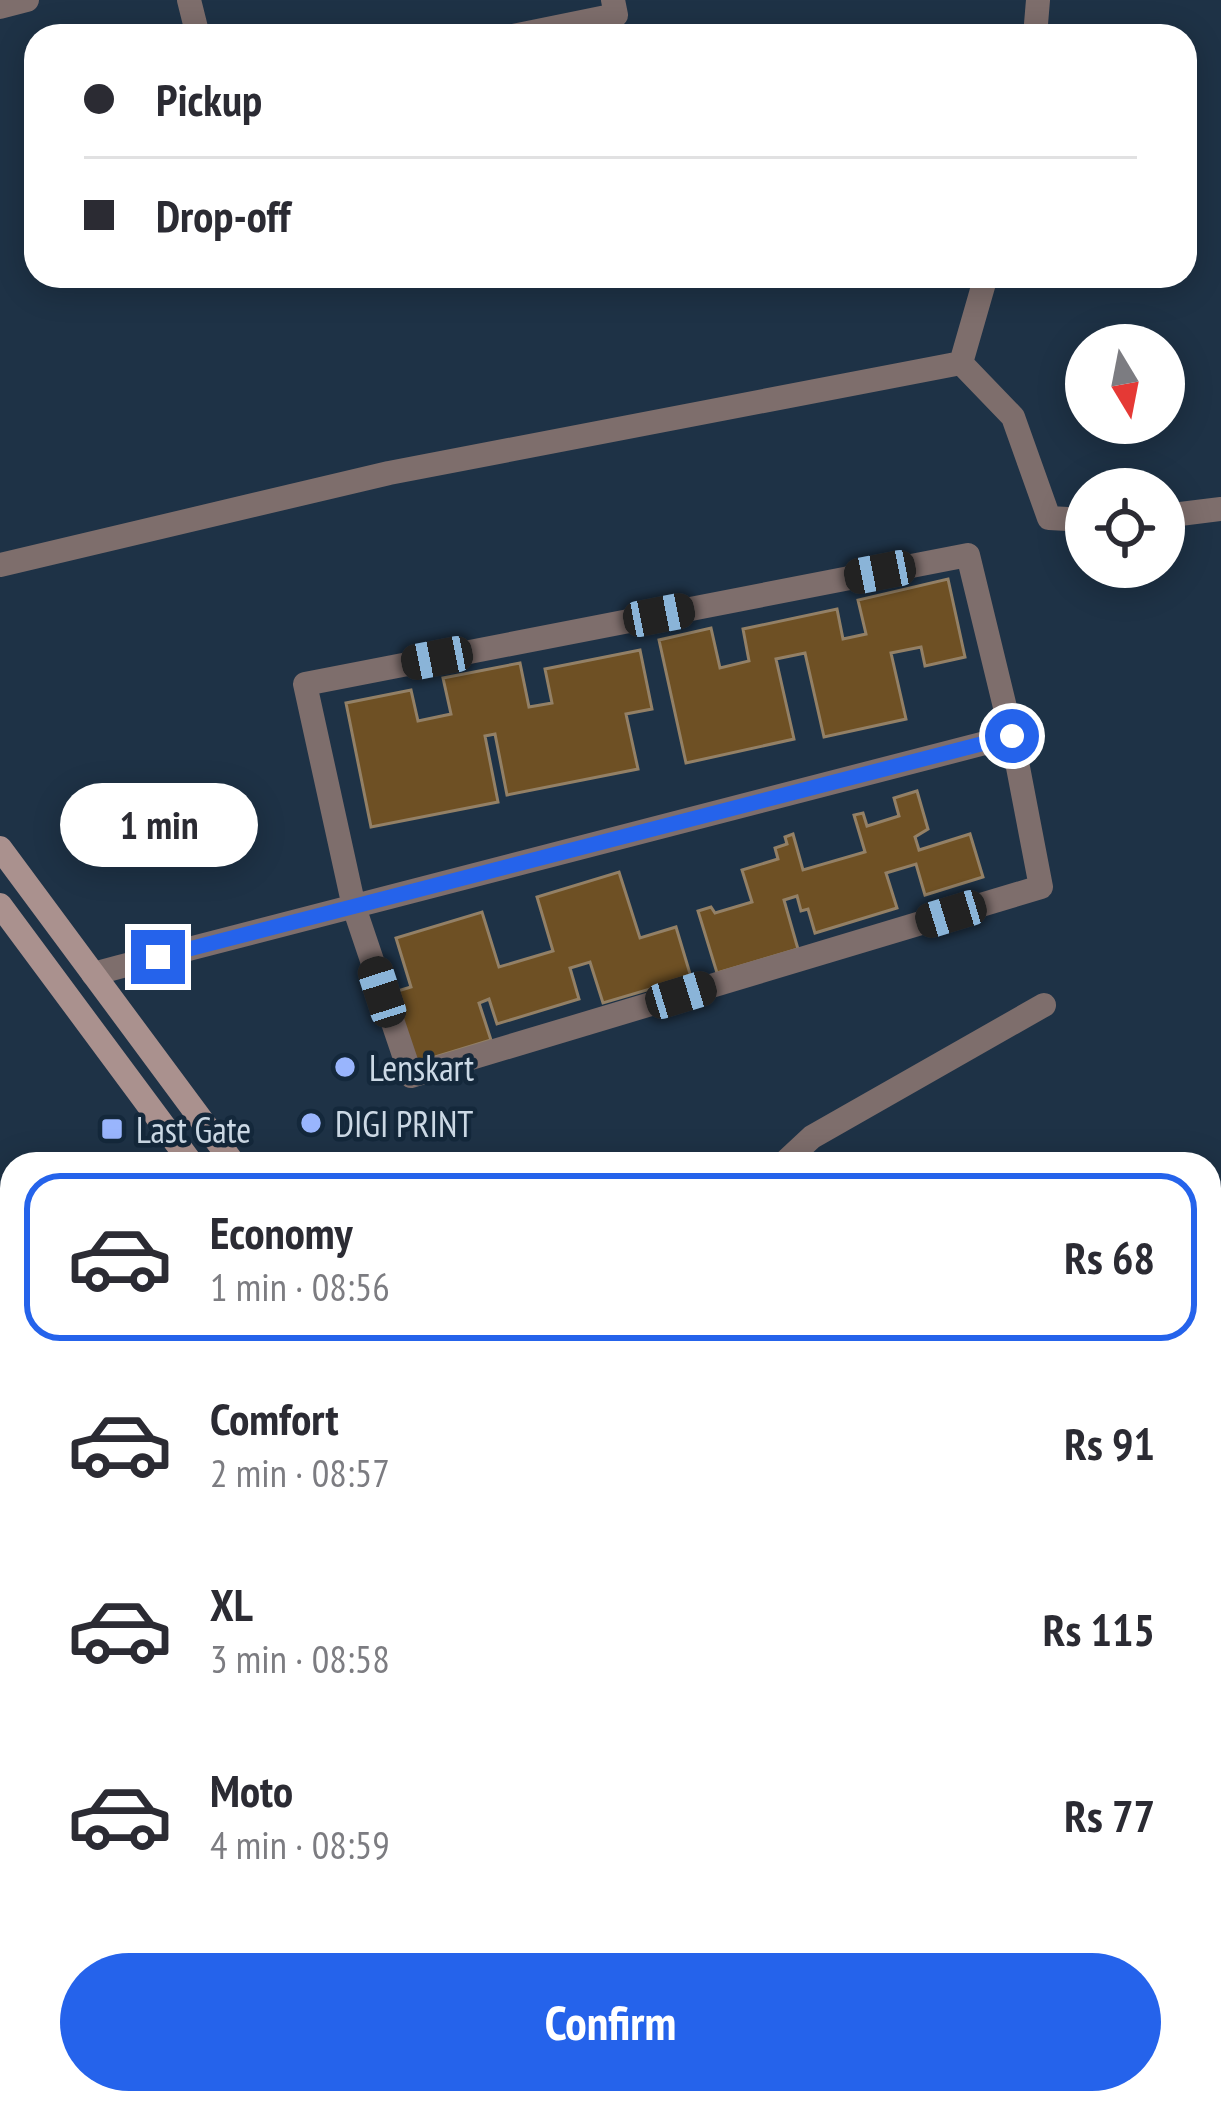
<!DOCTYPE html>
<html lang="en">
<head>
<meta charset="utf-8">
<style>
	:root { --surface:#fff; --page:#f7f7f7; --text:#2b2b33; --muted:#7c7c81; --line:#e1e1e2; --accent:#2563eb }
	body { margin:0; font-family:"PT Sans Narrow",sans-serif; background:var(--page); color:var(--text); height:100vh; display:flex; flex-direction:column; font-size:45px; white-space:nowrap }
	* { box-sizing:border-box; margin:0 }
	p { font-size:39px; color:var(--muted) }
	.icon { flex:none; width:66px; height:66px; fill:none; stroke:currentColor; stroke-width:2; stroke-linecap:round; stroke-linejoin:round }
	.map { position:relative; flex:1; overflow:hidden }
	.panel { position:absolute; left:0px; top:1152px; width:1221px; height:963px; display:flex; flex-direction:column; background:var(--surface); border-radius:36px 36px 0 0; box-shadow:0 6px 30px #0003 }
	.panel>* { flex:none }
	.hud { position:absolute; left:24px; top:24px; width:1173px; height:264px; border-radius:36px; box-shadow:0 6px 30px #0003; display:grid; align-content:center; height:264px; padding:0 60px; background:var(--surface) }
	.needle { width:78px; rotate:170deg }
	.fabs { position:absolute; left:1065px; top:324px; display:grid; gap:24px }
	.fabs a { display:grid; place-items:center; width:120px; height:120px; border-radius:50%; background:var(--surface); box-shadow:0 6px 30px #0003; font-size:60px }
	.end { position:absolute; width:54px; height:54px; margin:-27px; border:15px solid #2563eb; background:#fff; box-shadow:0 0 0 6px #fff }
	.from { border-radius:50% }
	.bubble { position:absolute; height:84px; border-radius:42px; background:var(--surface); box-shadow:0 6px 30px #0003; font-size:39px; font-weight:700; line-height:84px; text-align:center }
	.car { position:absolute; width:36px; height:72px; margin:-36px -18px; border-radius:15px; box-shadow:0 0 9px 3px #0007; background:linear-gradient(#222 24%,#8ab4d8 0 40%,#222 0 76%,#8ab4d8 0 86%,#222 0) }
	.hud b { display:flex; align-items:center; gap:42px; height:114px; font-size:45px }
	.hud b+b { border-top:3px solid var(--line) }
	.hud i { width:30px; height:30px; background:var(--text) }
	ul { padding:21px 0 0; list-style:none }
	li { display:flex; align-items:center; gap:36px; height:168px; margin:0 24px 18px; padding:0 36px; border:6px solid transparent; border-radius:36px }
	li div { flex:1 }
	li b { display:block; font-size:45px }
	li em { font-style:normal; font-weight:700 }
	li.current { border-color:var(--accent) }
	li>.icon { width:108px; height:108px; stroke-width:1.5 }
	.cta { display:flex; gap:24px; margin-top:auto; padding:24px 60px }
	.cta a { flex:1; height:138px; border-radius:72px; background:var(--accent); color:#fff; font-size:48px; font-weight:700; line-height:138px; text-align:center }
	.map>svg:first-child { display:block }
	.building { fill:#6e5024; stroke:#938066; stroke-width:3 }
	.lines { fill:none; stroke-linecap:round; stroke-linejoin:round }
	.street { stroke:#7e6e6c; stroke-width:24 }
	.secondary { stroke:#aa918e; stroke-width:24 }
	.route { stroke:#2563eb; stroke-width:15 }
	.poi-dot { fill:#99b5fd; stroke:#14283b; stroke-width:4.5 }
	.labels { text-anchor:middle; dominant-baseline:central; stroke-width:9; stroke-linejoin:round; paint-order:stroke }
	.poi-label { font-size:36px; fill:#ccd9e5; stroke:#14283b; text-anchor:start }
</style>
</head>
<body>
<div class="map">
<svg width="1221" height="2114" viewBox="0 0 1221 2114">
	<rect width="100%" height="100%" fill="#1e3246"/>
	<path class="building" d="M948,579L965,657L925,666L921,647L891,653L906,719L824,737L805,653L776,659L794,739L686,763L659,640L711,628L720,668L749,661L743,629L837,609L843,639L866,634L858,600Z
		M640,650L652,709L626,714L638,769L507,795L495,734L485,736L498,802L371,827L346,703L411,690L418,721L451,714L443,678L520,663L529,707L552,703L545,669Z
		M917,791L928,829L915,837L919,850L970,834L983,877L925,895L916,864L886,873L897,908L815,933L808,909L801,911L797,896L784,900L798,949L717,973L698,911L711,907L715,913L752,902L742,870L778,859L775,848L787,844L785,837L793,834L803,870L865,852L854,815L863,813L867,826L899,816L894,798Z
		M619,872L640,938L676,927L691,977L603,1003L590,962L570,968L579,999L497,1024L489,999L479,1003L491,1040L412,1064L391,993L411,987L396,938L482,912L499,967L553,951L537,897Z
		M1221,1877V2002L1209,1985V1886Z"/>
	<g class="lines">
		<path class="street" d="M189,0L198,36
			M0,7L27,0
			M513,36L616,15L613,0
			M1035,36L1038,0
			M961,363L1013,417L1049,518L1086,520
			M961,363L986,276
			M1164,516L1221,509
			M0,565L389,473L961,363
			M93,974L119,967L1012,736L968,555L305,684L354,907L411,1076L1041,887L1012,736
			M783,1164L812,1137L1044,1005
			M1209,1585L1221,1592
			M1209,1827L1221,1818
			M1209,2042L1221,2058
			M926,2103L933,2114
			M33,2114L48,2103
			M308,2114L322,2103
			M578,2114L592,2103"/>
		<path class="secondary" d="M0,848L234,1164
			M0,905L192,1164
			M1209,1333L1221,1337
			M1209,1367L1221,1372
			M0,1778L12,1770
			M0,1850L12,1841"/>
	</g>
	<g class="lines">
		<path class="route" d="M158,957L1012,736"/>
	</g>
	<g class="poi-dot">
		<circle cx="345" cy="1067" r="12"/>
		<circle cx="311" cy="1123" r="12"/>
		<rect x="100" y="1117" width="24" height="24" rx="6"/>
	</g>
	<g class="labels">
		<g class="poi-label">
			<text x="369" y="1067">Lenskart</text>
			<text x="335" y="1123">DIGI PRINT</text>
			<text x="136" y="1129">Last Gate</text>
		</g>
	</g>
</svg>
<div class="fabs">
<a><svg class="needle" viewBox="-14 -14 28 28"><path d="M0-13l5 13h-10z" fill="#e53935"/><path d="M0 13l5-13h-10z" fill="#7c7c81"/></svg></a>
<a><svg class="icon" aria-label="locate" viewBox="0 0 24 24"><circle cx="12" cy="12" r="6"/><path d="M12 2v4M12 18v4M2 12h4M18 12h4"/></svg></a>
</div>
<i class="end from" style="left:1012px;top:736px"></i>
<i class="end" style="left:158px;top:957px"></i>
<div class="bubble" style="left:60px;top:783px;width:198px">1 min</div>
<i class="car" style="left:880px;top:572px;rotate:259deg"></i>
<i class="car" style="left:659px;top:615px;rotate:79deg"></i>
<i class="car" style="left:437px;top:658px;rotate:259deg"></i>
<i class="car" style="left:951px;top:914px;rotate:253deg"></i>
<i class="car" style="left:382px;top:992px;rotate:342deg"></i>
<i class="car" style="left:681px;top:995px;rotate:73deg"></i>
<div class="hud">
<b><i class="from"></i>Pickup</b>
<b><i></i>Drop-off</b>
</div>
<section class="panel">
<ul>
<li class="current"><svg class="icon" aria-label="car" viewBox="0 0 24 24"><path d="M5 17H2v-5l4-1 3-4h7l3 4 3 1v5h-3M9 17h6M6 11h13"/><circle cx="7" cy="17" r="2"/><circle cx="17" cy="17" r="2"/></svg><div><b>Economy</b><p>1 min · 08:56</p></div><em>Rs 68</em></li>
<li><svg class="icon" aria-label="car" viewBox="0 0 24 24"><path d="M5 17H2v-5l4-1 3-4h7l3 4 3 1v5h-3M9 17h6M6 11h13"/><circle cx="7" cy="17" r="2"/><circle cx="17" cy="17" r="2"/></svg><div><b>Comfort</b><p>2 min · 08:57</p></div><em>Rs 91</em></li>
<li><svg class="icon" aria-label="car" viewBox="0 0 24 24"><path d="M5 17H2v-5l4-1 3-4h7l3 4 3 1v5h-3M9 17h6M6 11h13"/><circle cx="7" cy="17" r="2"/><circle cx="17" cy="17" r="2"/></svg><div><b>XL</b><p>3 min · 08:58</p></div><em>Rs 115</em></li>
<li><svg class="icon" aria-label="car" viewBox="0 0 24 24"><path d="M5 17H2v-5l4-1 3-4h7l3 4 3 1v5h-3M9 17h6M6 11h13"/><circle cx="7" cy="17" r="2"/><circle cx="17" cy="17" r="2"/></svg><div><b>Moto</b><p>4 min · 08:59</p></div><em>Rs 77</em></li>
</ul>
<div class="cta"><a>Confirm</a></div>
</section>
</div>
</body>
</html>
